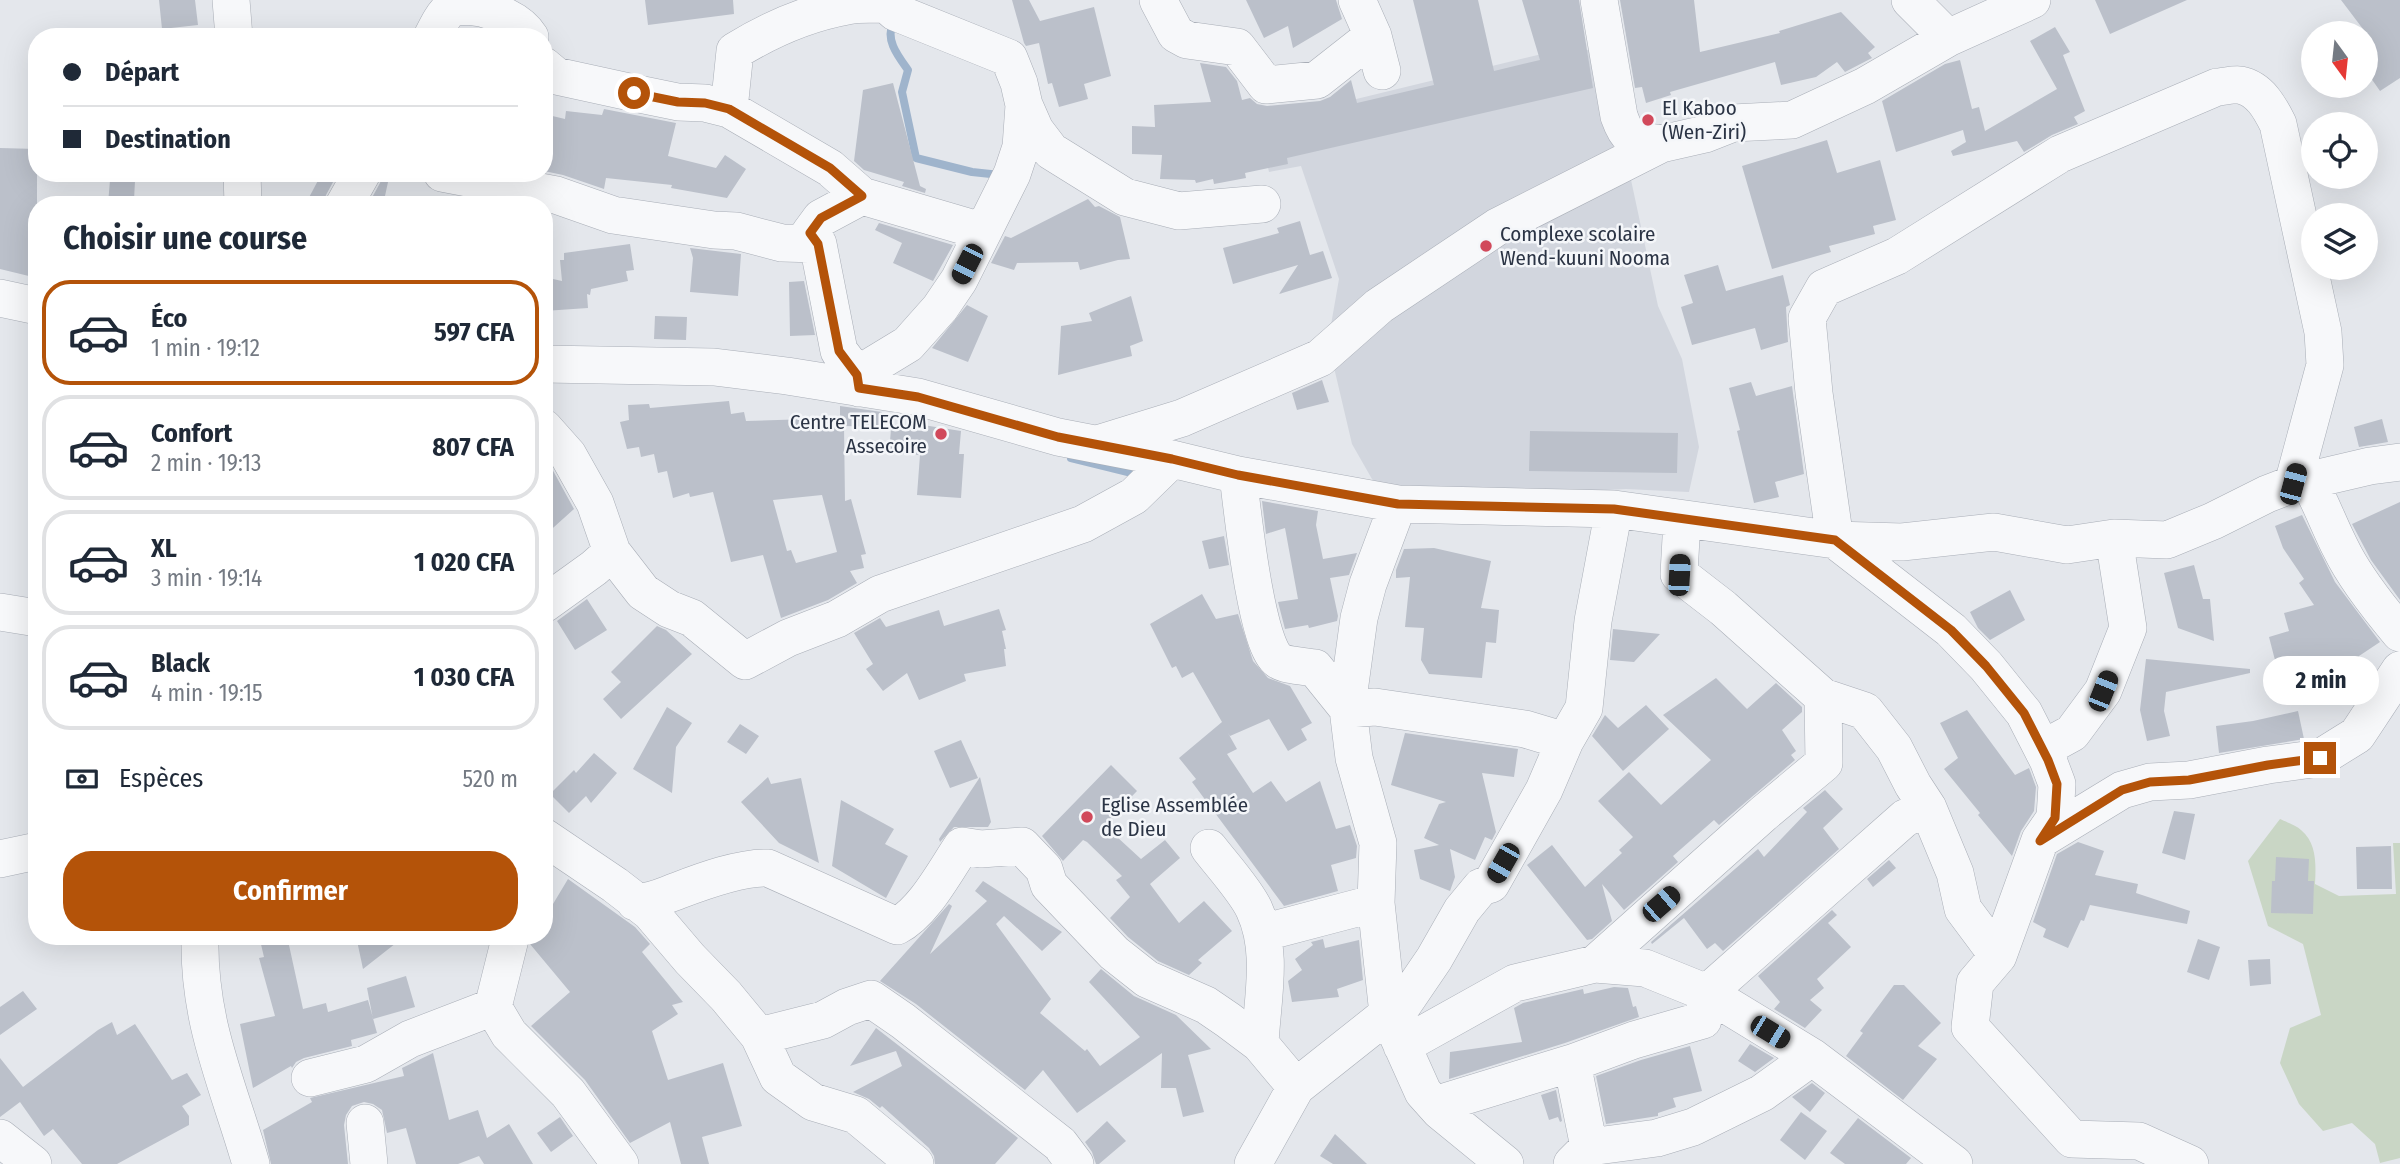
<!DOCTYPE html>
<html lang="fr">
<head>
<meta charset="utf-8">
<style>
	:root { --surface:#fff; --page:#f6f6f7; --text:#1f2937; --muted:#747a83; --line:#e0e1e3; --accent:#b45309 }
	body { margin:0; font-family:"Fira Sans Condensed",sans-serif; background:var(--page); color:var(--text); height:100vh; display:flex; flex-direction:column; font-size:26px; white-space:nowrap }
	* { box-sizing:border-box; margin:0 }
	p { font-size:23px; color:var(--muted) }
	.icon { flex:none; width:38px; height:38px; fill:none; stroke:currentColor; stroke-width:2; stroke-linecap:round; stroke-linejoin:round }
	.map { position:relative; flex:1; overflow:hidden }
	.details { position:absolute; left:28px; top:196px; width:525px; height:749px; display:flex; flex-direction:column; background:var(--surface); border-radius:28px; box-shadow:0 7px 28px #0002 }
	.details>* { flex:none }
	.hud { position:absolute; left:28px; top:28px; width:525px; height:154px; border-radius:28px; box-shadow:0 7px 28px #0002; display:grid; align-content:center; height:154px; padding:0 35px; background:var(--surface) }
	.needle { width:46px; rotate:165deg }
	.controls { position:absolute; left:2301px; top:21px; display:grid; gap:14px }
	.controls a { display:grid; place-items:center; width:77px; height:77px; border-radius:50%; background:var(--surface); box-shadow:0 7px 28px #0002; font-size:35px }
	.end { position:absolute; width:32px; height:32px; margin:-16px; border:9px solid #b45309; background:#fff; box-shadow:0 0 0 4px #fff }
	.from { border-radius:50% }
	.bubble { position:absolute; height:49px; border-radius:24px; background:var(--surface); box-shadow:0 7px 28px #0002; font-size:23px; font-weight:700; line-height:49px; text-align:center }
	.car { position:absolute; width:21px; height:42px; margin:-21px -10px; border-radius:9px; box-shadow:0 0 5px 2px #0007; background:linear-gradient(#222 24%,#8ab4d8 0 40%,#222 0 76%,#8ab4d8 0 86%,#222 0) }
	.hud b { display:flex; align-items:center; gap:24px; height:66px; font-size:26px }
	.hud b+b { border-top:2px solid var(--line) }
	.hud i { width:18px; height:18px; background:var(--text) }
	ul { padding:0; list-style:none }
	li { display:flex; align-items:center; gap:21px; height:105px; margin:0 14px 10px; padding:0 21px; border:4px solid var(--line); border-radius:28px }
	li div { flex:1 }
	li b { display:block; font-size:26px }
	li em { font-style:normal; font-weight:700 }
	li.on { border-color:var(--accent) }
	li>.icon { width:63px; height:63px; stroke-width:1.5 }
	h2 { padding:0 35px; font-size:32px; line-height:84px }
	.pay { display:flex; align-items:center; gap:18px; height:77px; padding:0 35px; font-size:26px }
	.pay p { margin-inline-start:auto }
	.action { display:flex; gap:14px; margin-top:auto; padding:14px 35px }
	.action a { flex:1; height:80px; border-radius:28px; background:var(--accent); color:#fff; font-size:28px; font-weight:700; line-height:80px; text-align:center }
	.map>svg:first-child { display:block }
	.built { fill:#d2d6de }
	.green { fill:#c9d6c5 }
	.lines { fill:none; stroke-linecap:round; stroke-linejoin:round }
	.stream { stroke:#9fb4cc; stroke-width:8 }
	.building { fill:#bbc0ca; fill-rule:evenodd }
	.minor-casing { stroke:#a9aeb7; stroke-width:38 }
	.minor { stroke:#f7f8fa; stroke-width:37 }
	.route { stroke:#b45309; stroke-width:9 }
	.poi-dot { fill:#d1495b; stroke:#f4f6f9; stroke-width:2.5 }
	.labels { text-anchor:middle; dominant-baseline:central; stroke-width:5; stroke-linejoin:round; paint-order:stroke }
	.poi-label { font-size:21px; fill:#2b3445; stroke:#f4f6f9; text-anchor:start }
</style>
</head>
<body>
<div class="map">
<svg width="2400" height="1164" viewBox="0 0 2400 1164">
	<rect width="100%" height="100%" fill="#e4e7ec"/>
	<path class="built" d="M1603,49L1658,306L1682,359L1699,447L1689,492L1626,489L1531,494L1380,493L1352,444L1328,342L1339,279L1301,166L1269,172L1258,123L1546,53Z"/>
	<path class="green" d="M2280,819C2286,822 2296,825 2301,830C2317,843 2316,865 2315,884L2339,896L2396,894L2393,843H2400V1158L2380,1163L2375,1144L2352,1123L2323,1131L2299,1104L2280,1063L2290,1028L2321,1015L2303,944L2268,926L2248,861Z"/>
	<g class="lines">
		<path class="stream" d="M893,23C885,40 898,56 908,70L902,92L916,158L972,172L1000,175
			M1071,458L1140,475"/>
	</g>
	<path class="building" d="M159,0H195L198,25L162,29Z
		M645,0H733L734,14L648,25Z
		M1012,0H1029L1040,21L1094,7L1111,76L1084,84L1088,99L1059,107L1052,83L1048,84L1039,43L1026,46L1024,43Z
		M1246,0H1336L1342,19L1293,48L1288,26L1264,38Z
		M1413,0H1478L1494,71L1540,60L1522,0H1579L1593,88L1287,158L1288,164L1245,173L1246,178L1214,184L1213,179L1196,183L1195,180L1160,179L1162,155L1132,154V126L1155,127L1154,105L1211,102L1200,63L1226,67L1237,81L1242,100L1250,98L1257,104L1267,106L1320,101L1330,97L1351,80L1357,103L1434,85Z
		M1620,0H1694L1700,52L1780,33L1779,31L1841,12L1875,47L1868,53L1872,58L1845,72L1837,62L1816,77L1781,85L1775,62L1670,92L1671,95L1646,103L1642,87L1635,88Z
		M2095,0H2187L2110,34Z
		M2341,0H2400V78L2380,91L2366,71V60L2376,54L2366,33Z
		M2055,27L2070,52L2063,55L2085,111L2074,117L2078,124L2052,135L2024,152L2017,141L1953,156L1951,151L1966,142L1963,130L1896,152L1882,101L1945,64L1960,60L1972,109L1979,107L1985,131L2057,89L2030,41Z
		M893,83L920,186L926,189L925,193L902,186L904,182L864,170L854,161L863,90Z
		M604,109L676,123L668,156L716,168L725,155L746,169L727,198L671,188L672,185L606,178L604,189L563,175L544,171V114L565,119L566,111L602,115Z
		M1827,140L1837,173L1880,160L1896,220L1873,226L1875,234L1829,246L1831,252L1772,269L1742,166Z
		M0,148L37,149V278L0,269Z
		M322,173H338L326,195L323,205H305Z
		M383,173H390L383,205H368L380,183Z
		M110,180L135,181L134,200L108,204Z
		M1088,199L1095,207L1099,206L1120,217L1130,259L1118,260L1080,270L1078,262L1017,263L1014,270L991,263L1005,236L1011,238Z
		M1300,221L1310,255L1323,251L1332,278L1279,294L1298,265L1233,284L1223,248L1279,233L1277,228Z
		M879,223L953,245L933,281L893,263L902,243L875,230Z
		M630,244L634,270L626,271L628,281L591,289L590,295L587,294L588,308L544,311V277L562,281L560,260H564V253Z
		M690,248L741,254L738,296L690,292L693,258Z
		M1718,265L1726,291L1783,275L1790,305L1786,307L1788,342L1761,350L1755,328L1692,345L1681,307L1693,303L1684,275Z
		M804,281L815,335L790,336L789,282Z
		M1131,296L1143,341L1130,346L1132,356L1058,375L1061,326L1092,321L1089,313Z
		M967,305L988,316L968,362L932,348Z
		M655,316L687,317L686,340L654,339Z
		M1322,380L1329,402L1297,410L1292,393Z
		M1751,382L1756,396L1792,386L1804,474L1775,482L1779,497L1754,503L1737,431L1740,430L1729,388Z
		M729,401L731,414L744,412L746,421L840,418V406L882,412L880,427L844,426L845,501L851,499L866,554L861,555L864,568L850,571L857,583L828,600L781,618L763,555L731,562L713,492L690,497L689,493L673,498L667,471L658,473L654,454L641,457L639,447L627,449L620,422L629,420L628,405L649,404L650,408ZM822,495L837,552L796,563L791,550L787,551L773,500Z
		M2382,419L2388,442L2359,447L2354,427Z
		M923,425L961,431L959,454H964L961,498L917,495L920,455L889,453L891,429L922,431Z
		M1530,431L1678,433L1677,473L1529,471Z
		M544,460L551,467L574,509L544,536Z
		M1262,501L1318,511L1316,525L1323,559L1357,553L1349,575L1330,578L1338,616L1337,621L1309,628L1308,625L1285,629L1278,602L1298,599L1285,528L1266,534Z
		M2400,502V600L2371,560L2352,524Z
		M2302,515L2335,582L2380,642L2359,656L2366,677L2295,694L2289,660L2276,664L2269,637L2289,631L2284,613L2314,605L2299,583L2304,579L2283,548L2275,526Z
		M1224,536L1229,565L1209,569L1202,541Z
		M1434,548L1491,561L1481,608L1499,610L1496,643L1486,642L1482,678L1429,674L1421,660L1424,628L1405,627L1410,577L1396,578V570L1404,549Z
		M2194,565L2203,599H2210L2214,641L2178,628L2164,573Z
		M2010,590L2025,620L1990,640L1978,628L1970,612Z
		M1202,594L1216,619L1238,614L1253,661L1268,678L1290,686L1312,723L1301,729L1307,740L1288,751L1269,719L1230,736L1228,733L1237,749L1227,754L1253,793L1271,781L1286,802L1320,781L1336,829L1350,825L1357,846L1356,858L1331,865L1338,891L1284,906L1192,782L1196,779L1179,758L1222,722L1193,672L1182,678L1176,666L1172,668L1150,624Z
		M587,599L607,630L575,650L557,621Z
		M999,609L1006,630L1002,631L1006,649H1004L1006,666L964,674L966,681L919,700L907,673L883,691L866,669L873,664L854,633L880,618L886,627L939,610L944,626Z
		M657,626L666,630L692,654L621,719L603,699L621,682L611,672Z
		M1613,629L1660,634L1634,662L1610,660Z
		M2146,659L2250,669V673L2166,692L2164,711L2170,736L2147,741L2140,710Z
		M1716,678L1747,709L1776,683L1802,707V712L1782,730L1796,751L1791,755L1795,760L1719,825L1714,820L1673,856L1678,862L1624,910L1602,884L1612,921L1592,939L1587,940L1527,865L1552,845L1585,887L1622,853L1619,850L1633,837L1598,801L1629,772L1661,805L1711,760L1663,715Z
		M1646,705L1669,729L1623,771L1592,736L1605,715L1618,728Z
		M667,707L692,723L676,747L672,793L633,769Z
		M1967,710L2015,775L2029,768L2036,787L2034,811L2021,831L2012,856L1978,815L1980,813L1944,769L1958,758L1940,723Z
		M2298,711L2304,739L2219,753L2216,726L2253,721Z
		M740,724L759,736L746,754L727,742Z
		M1405,733L1518,749L1514,777L1482,773L1496,832L1492,840L1485,837L1475,860L1450,849L1455,877L1450,891L1420,879L1414,850L1439,845L1424,838L1439,804L1446,802L1391,785Z
		M961,740L978,778L950,788L934,751Z
		M594,753L617,773L591,803L586,796L569,813L550,794L574,770L576,773Z
		M1111,765L1137,791L1104,825L1141,859L1165,840L1180,858L1150,884L1179,923L1204,901L1232,931L1198,960L1202,963L1189,975L1158,961L1128,937L1110,918L1130,897L1116,880L1122,876L1087,842L1083,840L1063,861L1042,836Z
		M768,777L771,784L801,778L819,863L779,843L741,802Z
		M980,777L991,822L988,827H954L940,842L939,839Z
		M1825,790L1843,809L1823,828L1839,849L1723,951L1715,943L1707,949L1684,918L1652,944L1651,942L1758,849L1764,857L1807,812L1803,808Z
		M841,800L894,829L885,844L908,856L886,898L832,866Z
		M2174,811L2195,814L2185,860L2162,853Z
		M2078,842L2104,851L2095,875L2138,884L2136,893L2190,911L2187,924L2090,905L2084,921L2081,920L2068,948L2043,937L2046,929L2033,922L2057,854Z
		M2391,846L2392,889H2357L2356,847Z
		M2276,857L2309,859L2308,881H2314L2313,914L2271,913L2272,881H2275Z
		M1889,860L1896,868L1873,887L1867,879Z
		M568,879L635,927L650,944L642,952L683,1002L672,1005L678,1014L652,1031L668,1080L723,1063L742,1126L702,1137L709,1164H681L670,1122L630,1143L585,1080L531,1026L570,992L530,944L531,936H544V919Z
		M983,881L1062,932L1042,951L1004,916L996,924L1051,999L1040,1013L1085,1051L1087,1049L1100,1066L1140,1037L1089,982L1101,969L1134,996L1176,1015L1211,1049L1188,1055L1204,1112L1183,1117L1176,1088H1161L1162,1053L1077,1113L1043,1070L1025,1090L916,1004L880,981L949,904L952,906L930,954L987,901L975,891Z
		M1832,910L1837,915L1828,923L1851,947L1817,979L1824,988L1810,1000L1822,1010L1805,1028L1774,1009L1780,1002L1758,976Z
		M259,936H287L303,1009L326,1003L328,1012L368,1000L377,1033L351,1040L352,1046L304,1058L296,1062L292,1068L291,1066L253,1088L240,1024L275,1016L259,958L264,957Z
		M356,936H405L363,969Z
		M1323,939L1325,948L1359,940L1363,980L1337,989L1339,997L1292,1002L1288,981L1302,970L1295,959L1313,945L1311,942Z
		M2198,939L2220,947L2209,980L2187,972Z
		M2270,959L2271,984L2250,986L2248,960Z
		M406,976L415,1007L373,1019L367,988Z
		M1894,985H1904L1941,1023L1918,1046L1937,1059L1903,1100L1846,1056L1863,1033L1860,1031Z
		M1614,987L1628,988L1633,1007L1636,1006L1639,1017L1565,1043L1449,1079L1450,1052L1522,1042L1514,1008L1523,1003L1583,989L1584,994Z
		M23,991L37,1009L0,1035V1007Z
		M112,1022L117,1035L135,1024L172,1080L187,1073L201,1095L182,1106L189,1116V1125L117,1164H82L53,1129L44,1136L20,1102L0,1117V1058L23,1087L98,1030Z
		M876,1028L1018,1138L995,1164H935L934,1156L929,1148L882,1106L880,1108L869,1099L853,1092L902,1066L896,1051L850,1066Z
		M1750,1044L1774,1058L1755,1072L1738,1061Z
		M1690,1046L1702,1091L1673,1098L1676,1107L1658,1113V1116L1606,1124L1596,1076L1641,1060Z
		M433,1053L449,1120L478,1110L487,1138L509,1124L533,1164H484L479,1156L458,1164H416L406,1128L387,1133L382,1110L373,1104L364,1102L352,1106L346,1115L344,1125L348,1164H271L263,1130L312,1102L310,1098L404,1076L402,1068Z
		M1812,1083L1825,1093L1810,1112L1792,1097Z
		M1556,1090L1562,1121L1560,1122L1558,1117L1549,1120L1541,1095Z
		M1801,1112L1827,1131L1805,1160L1780,1140Z
		M560,1117L573,1136L551,1152L537,1133Z
		M1858,1118L1911,1158L1906,1164H1845L1830,1153Z
		M1107,1121L1126,1141L1099,1164H1096L1092,1152L1085,1142Z
		M1335,1134L1367,1164H1333L1320,1156Z"/>
	<g class="lines">
		<defs>
			<path id="minor" d="M231,0L234,37
				M1158,0L1176,34L1187,40L1237,47L1266,85L1317,80L1373,36
				M1357,0L1373,36L1382,71
				M1599,0L1619,116C1629,144 1634,139 1661,144
				M1910,0L1948,38
				M886,4L895,12L1009,58L1019,83L1024,105L1035,130L1051,151L1125,197L1179,211L1262,204
				M432,37C437,27 442,16 450,9C473,0 517,16 530,37
				M544,66L556,76L634,93L678,102L705,103L729,109L830,168L862,196L821,218L810,233L818,244
				M729,109L735,51C769,30 808,13 847,6C860,3 874,5 886,4L887,0
				M242,173L243,205
				M442,173L556,195L613,215L714,230L736,231L782,243L818,244L839,351L857,375L859,388
				M862,196L971,228L975,248
				M344,205L362,173
				M0,298L37,306
				M544,364L714,367L787,376L918,397L1058,437L1172,459L1238,475L1398,504L1614,509L1835,540L1902,542L1994,532L2067,545L2114,538L2167,540L2213,521L2267,494L2293,484L2370,466L2400,462
				M857,375L908,344L940,308L959,280L1012,174L1021,147L1024,105
				M544,428L568,455L595,503L612,552L643,592L669,609L692,618L745,661L788,638L837,619L880,594L1083,524L1134,496L1172,459
				M1101,443L1182,418L1320,358L1379,306L1497,227L1661,144L1705,134L1733,123L1792,120L1865,86L1948,38L2032,0
				M1238,475C1242,507 1256,645 1278,660C1286,666 1305,666 1315,668L1348,709L1375,707L1525,729L1565,741
				M2308,480C2321,502 2329,526 2341,549C2355,578 2379,608 2400,633
				M1398,504L1368,584L1359,618L1350,684L1348,709L1354,758L1378,843L1376,903L1388,1014L1423,1092L1440,1111L1505,1164
				M544,604L594,568L612,552
				M0,612L37,618
				M1823,697L1865,711L1894,748L1913,785L1928,808L1955,873L1963,909L1998,956
				M2048,760L2050,745L2072,733L2103,691L2128,628L2114,538
				M544,837L615,885L650,912L690,959L726,996L759,1036L778,1077L813,1102L856,1115L915,1164
				M2040,840L2122,790L2150,782L2189,780L2268,765L2320,758L2357,735L2400,670
				M1209,848C1222,865 1245,890 1254,909C1274,951 1262,1000 1260,1044
				M0,859L37,851
				M635,902C650,903 663,896 677,891C703,881 741,867 768,868L897,926C924,912 945,871 962,846L981,849L1022,846L1044,869L1049,885L1114,953L1147,979L1206,1005L1228,1020L1260,1044L1296,1087
				M1262,933L1376,903
				M200,936C198,1023 228,1084 251,1164
				M508,936L510,939L493,1007L509,1034L568,1093L620,1164
				M1595,964L1763,814L1824,763L1823,697L1723,608L1679,574L1682,520
				M759,1036L823,1020L847,1007L871,999L903,1021L1060,1144L1075,1164
				M1402,1046L1515,983L1595,964L1645,968L1707,993L1812,1057L1954,1164
				M1572,1063L1634,1040L1703,1020L1707,993L1905,818L1928,808
				M310,1078L366,1064L410,1039L493,1007
				M1435,1105L1572,1063L1589,1147
				M365,1123L369,1164
				M0,1138L33,1164
				M1253,1164L1296,1087L1388,1014L1402,1006L1434,959L1462,910L1481,887L1491,884L1544,790L1565,741L1584,708L1593,621L1614,509
				M1572,1164L1589,1147L1657,1138L1693,1127L1762,1093L1812,1057
				M2190,1164L2139,1141L2072,1139L1970,1027L1975,983L1998,956L2040,840L2055,818L2057,784L2048,760L2024,713L1986,666L1951,630L1835,540L1814,393L1807,318L1824,288L1897,256L2060,154L2217,87C2223,87 2233,84 2240,85C2260,89 2270,108 2278,124L2323,332L2325,365L2293,484"/>
		</defs>
		<use href="#minor" class="minor-casing"/>
		<use href="#minor" class="minor"/>
	</g>
	<g class="lines">
		<path class="route" d="M634,93L678,102L705,103L729,109L830,168L862,196L821,218L810,233L818,244L839,351L857,375L859,388L918,397L1058,437L1172,459L1238,475L1398,504L1614,509L1835,540L1951,630L1986,666L2024,713L2048,760L2057,784L2055,818L2040,841L2122,790L2150,782L2189,780L2268,765L2320,758"/>
	</g>
	<g class="poi-dot">
		<circle cx="1648" cy="120" r="7"/>
		<circle cx="1486" cy="246" r="7"/>
		<circle cx="941" cy="434" r="7"/>
		<circle cx="1087" cy="817" r="7"/>
	</g>
	<g class="labels">
		<g class="poi-label">
			<text x="1662" y="108">El Kaboo<tspan x="1662" dy="24">(Wen-Ziri)</tspan></text>
			<text x="1500" y="234">Complexe scolaire<tspan x="1500" dy="24">Wend-kuuni Nooma</tspan></text>
			<text x="927" y="422" text-anchor="end">Centre TELECOM<tspan x="927" dy="24">Assecoire</tspan></text>
			<text x="1101" y="805">Eglise Assemblée<tspan x="1101" dy="24">de Dieu</tspan></text>
		</g>
	</g>
</svg>
<div class="controls">
<a><svg class="needle" viewBox="-14 -14 28 28"><path d="M0-13l5 13h-10z" fill="#e53935"/><path d="M0 13l5-13h-10z" fill="#747a83"/></svg></a>
<a><svg class="icon" aria-label="locate" viewBox="0 0 24 24"><circle cx="12" cy="12" r="6"/><path d="M12 2v4M12 18v4M2 12h4M18 12h4"/></svg></a>
<a><svg class="icon" aria-label="layers" viewBox="0 0 24 24"><path d="M12 4l9 5-9 5-9-5zM3 14l9 5 9-5"/></svg></a>
</div>
<i class="end from" style="left:634px;top:93px"></i>
<i class="end" style="left:2320px;top:758px"></i>
<div class="bubble" style="left:2263px;top:656px;width:116px">2 min</div>
<i class="car" style="left:967px;top:264px;rotate:207deg"></i>
<i class="car" style="left:2293px;top:484px;rotate:15deg"></i>
<i class="car" style="left:1679px;top:575px;rotate:3deg"></i>
<i class="car" style="left:2103px;top:691px;rotate:22deg"></i>
<i class="car" style="left:1503px;top:863px;rotate:210deg"></i>
<i class="car" style="left:1661px;top:904px;rotate:49deg"></i>
<i class="car" style="left:1770px;top:1032px;rotate:121deg"></i>
<div class="hud">
<b><i class="from"></i>Départ</b>
<b><i></i>Destination</b>
</div>
<section class="details">
<h2>Choisir une course</h2>
<ul>
<li class="on"><svg class="icon" aria-label="car" viewBox="0 0 24 24"><path d="M5 17H2v-5l4-1 3-4h7l3 4 3 1v5h-3M9 17h6M6 11h13"/><circle cx="7" cy="17" r="2"/><circle cx="17" cy="17" r="2"/></svg><div><b>Éco</b><p>1 min · 19:12</p></div><em>597 CFA</em></li>
<li><svg class="icon" aria-label="car" viewBox="0 0 24 24"><path d="M5 17H2v-5l4-1 3-4h7l3 4 3 1v5h-3M9 17h6M6 11h13"/><circle cx="7" cy="17" r="2"/><circle cx="17" cy="17" r="2"/></svg><div><b>Confort</b><p>2 min · 19:13</p></div><em>807 CFA</em></li>
<li><svg class="icon" aria-label="car" viewBox="0 0 24 24"><path d="M5 17H2v-5l4-1 3-4h7l3 4 3 1v5h-3M9 17h6M6 11h13"/><circle cx="7" cy="17" r="2"/><circle cx="17" cy="17" r="2"/></svg><div><b>XL</b><p>3 min · 19:14</p></div><em>1 020 CFA</em></li>
<li><svg class="icon" aria-label="car" viewBox="0 0 24 24"><path d="M5 17H2v-5l4-1 3-4h7l3 4 3 1v5h-3M9 17h6M6 11h13"/><circle cx="7" cy="17" r="2"/><circle cx="17" cy="17" r="2"/></svg><div><b>Black</b><p>4 min · 19:15</p></div><em>1 030 CFA</em></li>
</ul>
<div class="pay"><svg class="icon" aria-label="cash" viewBox="0 0 24 24"><path d="M3 7h18v10H3z"/><circle cx="12" cy="12" r="2"/></svg>Espèces<p>520 m</p></div>
<div class="action"><a>Confirmer</a></div>
</section>
</div>
</body>
</html>
